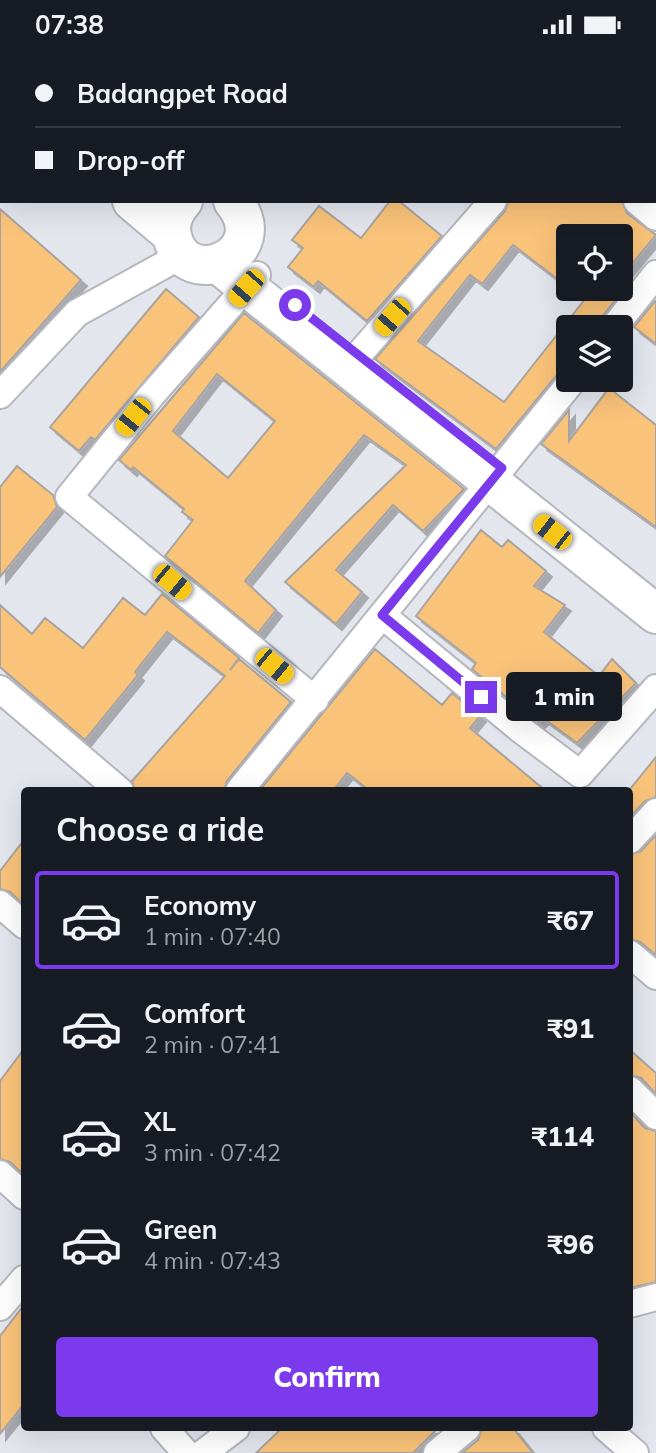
<!DOCTYPE html>
<html lang="en">
<head>
<meta charset="utf-8">
<style>
	:root { --surface:#171b24; --page:#242831; --text:#f1f3f6; --muted:#9ea1a6; --line:#363941; --accent:#7c3aed }
	body { margin:0; font-family:Mulish,sans-serif; background:var(--page); color:var(--text); height:100vh; display:flex; flex-direction:column; font-size:26px; white-space:nowrap }
	* { box-sizing:border-box; margin:0 }
	p { font-size:23px; color:var(--muted) }
	.icon { flex:none; width:38px; height:38px; fill:none; stroke:currentColor; stroke-width:2; stroke-linecap:round; stroke-linejoin:round }
	.map { position:relative; flex:1; overflow:hidden }
	.side { position:absolute; left:21px; top:738px; width:612px; height:644px; display:flex; flex-direction:column; background:var(--surface); border-radius:7px; box-shadow:0 7px 28px #0002 }
	.side>* { flex:none }
	.guide { position:absolute; left:0px; top:0px; width:656px; height:154px; box-shadow:0 7px 28px #0002; display:grid; align-content:center; height:154px; padding:0 35px; background:var(--surface) }
	.fabs { position:absolute; left:556px; top:175px; display:grid; gap:14px }
	.fabs a { display:grid; place-items:center; width:77px; height:77px; border-radius:7px; background:var(--surface); box-shadow:0 7px 28px #0002; font-size:35px }
	.end { position:absolute; width:32px; height:32px; margin:-16px; border:9px solid #7c3aed; background:#fff; box-shadow:0 0 0 4px #fff }
	.from { border-radius:50% }
	.bubble { position:absolute; height:49px; border-radius:7px; background:var(--surface); box-shadow:0 7px 28px #0002; font-size:23px; font-weight:800; line-height:49px; text-align:center }
	.car { position:absolute; width:21px; height:42px; margin:-21px -10px; border-radius:9px; box-shadow:0 0 5px 2px #0007; background:linear-gradient(#f5c518 24%,#345 0 40%,#f5c518 0 76%,#345 0 86%,#f5c518 0) }
	.guide b { display:flex; align-items:center; gap:24px; height:66px; font-size:26px }
	.guide b+b { border-top:2px solid var(--line) }
	.guide i { width:18px; height:18px; background:var(--text) }
	ul { padding:0; list-style:none }
	li { display:flex; align-items:center; gap:21px; height:98px; margin:0 14px 10px; padding:0 21px; border:4px solid transparent; border-radius:7px }
	li div { flex:1 }
	li b { display:block; font-size:26px }
	li em { font-style:normal; font-weight:800 }
	li.active { border-color:var(--accent) }
	li>.icon { width:63px; height:63px; stroke-width:1.5 }
	h2 { padding:0 35px; font-size:32px; line-height:84px }
	.button { display:flex; gap:14px; margin-top:auto; padding:14px 35px }
	.button a { flex:1; height:80px; border-radius:7px; background:var(--accent); color:#fff; font-size:28px; font-weight:800; line-height:80px; text-align:center }
	.status { display:flex; justify-content:space-between; align-items:center; height:49px; padding:0 35px; background:var(--surface); direction:ltr }
	.status svg { height:19px; fill:currentColor }
	.map>svg:first-child { display:block }
	.building { fill:#fac37a; stroke:#a9a49f; stroke-width:2; fill-rule:evenodd; filter:url(#shadow) }
	.lines { fill:none; stroke-linecap:round; stroke-linejoin:round }
	.minor-casing { stroke:#b5b7be; stroke-width:30 }
	.tertiary-casing { stroke:#b5b7be; stroke-width:37 }
	.secondary-casing { stroke:#b5b7be; stroke-width:42 }
	.minor { stroke:#fff; stroke-width:26 }
	.tertiary { stroke:#fff; stroke-width:33 }
	.secondary { stroke:#fff; stroke-width:38 }
	.route { stroke:#7c3aed; stroke-width:9 }
</style>
</head>
<body>
<div class="status"><b>07:38</b><svg viewBox="0 0 49 12"><path d="M0 12V9h3v3zM5 12V6h3v6zM10 12V3h3v9zM15 12V0h3v12zM26 1h20v11H26zM47 4h2v5h-2z"/></svg></div>
<div class="map">
<svg width="656" height="1404" viewBox="0 0 656 1404">
	<defs>
		<filter id="shadow"><feDropShadow dx="6" dy="6" stdDeviation="0" flood-color="#0004"/></filter>
	</defs>
	<rect width="100%" height="100%" fill="#e4e6ee"/>
	<path class="building" d="M390,152H399L442,187L367,272L318,232L314,238L288,218L303,199L292,191L319,157L361,189Z
		M508,152H622L627,164L656,186L622,227L630,233L602,268L599,278H569V316L561,321L496,400L375,310L505,162ZM569,187H621V240H593L504,353L418,292L470,226L482,235L513,196L569,239Z
		M0,160L81,231L0,323Z
		M166,240L199,268L95,391L91,388L79,402L50,378Z
		M655,252L656,253V295L634,278Z
		M244,264L464,440L423,482L393,456L336,521L362,543L336,575L285,533L406,416L364,386L245,532L276,561L258,584L165,507L193,471L182,463L184,460L133,418L131,421L119,411ZM217,325L275,372L228,429L173,382Z
		M609,339L656,376V478L541,395L569,361V392Z
		M17,417L53,446L57,458L0,528V438Z
		M481,481L502,498L508,491L546,522L534,537L565,556L544,583L599,627L612,610L636,634L577,694L543,669L539,673L500,643L472,620L476,614L416,567Z
		M162,545L239,609L230,621L239,610L291,653L227,732L224,742H135L132,732L225,627L167,583L135,623L138,626L85,691L0,618V556L32,585L45,569L83,599L123,549L145,566Z
		M375,600L442,656L452,644L480,667L470,679L546,742H370L347,724L333,742H259Z
		M656,708V748L645,752L630,768V740Z
		M656,786V906L640,893L630,890V806L641,802Z
		M24,791V856L10,843L0,840V822Z
		M24,1000V1126L10,1113L0,1110V1032Z
		M630,1001L656,1024V1045L641,1029L630,1026Z
		M630,1063L645,1079L656,1082V1233L630,1239Z
		M24,1256V1355L0,1385V1287Z
		M282,1379H438L413,1404H256Z
		M482,1379H513L533,1404H462L478,1391Z"/>
	<g class="lines">
		<defs>
			<path id="minor" d="M458,0L460,2
				M620,2L622,0
				M654,43L656,45
				M637,152L656,168
				M257,226L150,348L69,448L315,651
				M614,278L656,225
				M347,319L493,152
				M0,346L77,264L182,206
				M382,566L520,680L580,725L656,639
				M0,640L120,742
				M239,742L573,331
				M630,791L656,763
				M0,855L24,876
				M630,905L656,927
				M630,1041L656,1067
				M0,1125L24,1147
				M630,1255L656,1248
				M0,1258L24,1230
				M164,1379L186,1404
				M606,1379L635,1404
				M203,1404L236,1379
				M437,1404L467,1379"/>
			<path id="tertiary" d="M339,2L341,0"/>
			<path id="secondary" d="M0,4L2,6
				M0,41L2,43
				M132,152L171,185
				M183,152C174,162 169,174 172,187C185,246 277,205 233,152
				M218,215L656,565"/>
		</defs>
		<use href="#minor" class="minor-casing"/>
		<use href="#tertiary" class="tertiary-casing"/>
		<use href="#secondary" class="secondary-casing"/>
		<use href="#minor" class="minor"/>
		<use href="#tertiary" class="tertiary"/>
		<use href="#secondary" class="secondary"/>
	</g>
	<g class="lines">
		<path class="route" d="M295,256L502,419L382,566L481,648"/>
	</g>
</svg>
<div class="fabs">
<a><svg class="icon" aria-label="locate" viewBox="0 0 24 24"><circle cx="12" cy="12" r="6"/><path d="M12 2v4M12 18v4M2 12h4M18 12h4"/></svg></a>
<a><svg class="icon" aria-label="layers" viewBox="0 0 24 24"><path d="M12 4l9 5-9 5-9-5zM3 14l9 5 9-5"/></svg></a>
</div>
<i class="end from" style="left:295px;top:256px"></i>
<i class="end" style="left:481px;top:648px"></i>
<div class="bubble" style="left:506px;top:623px;width:116px">1 min</div>
<i class="car" style="left:246px;top:239px;rotate:221deg"></i>
<i class="car" style="left:392px;top:268px;rotate:221deg"></i>
<i class="car" style="left:133px;top:368px;rotate:219deg"></i>
<i class="car" style="left:552px;top:483px;rotate:308deg"></i>
<i class="car" style="left:172px;top:533px;rotate:130deg"></i>
<i class="car" style="left:274px;top:617px;rotate:130deg"></i>
<div class="guide">
<b><i class="from"></i>Badangpet Road</b>
<b><i></i>Drop-off</b>
</div>
<section class="side">
<h2>Choose a ride</h2>
<ul>
<li class="active"><svg class="icon" aria-label="car" viewBox="0 0 24 24"><path d="M5 17H2v-5l4-1 3-4h7l3 4 3 1v5h-3M9 17h6M6 11h13"/><circle cx="7" cy="17" r="2"/><circle cx="17" cy="17" r="2"/></svg><div><b>Economy</b><p>1 min · 07:40</p></div><em>₹67</em></li>
<li><svg class="icon" aria-label="car" viewBox="0 0 24 24"><path d="M5 17H2v-5l4-1 3-4h7l3 4 3 1v5h-3M9 17h6M6 11h13"/><circle cx="7" cy="17" r="2"/><circle cx="17" cy="17" r="2"/></svg><div><b>Comfort</b><p>2 min · 07:41</p></div><em>₹91</em></li>
<li><svg class="icon" aria-label="car" viewBox="0 0 24 24"><path d="M5 17H2v-5l4-1 3-4h7l3 4 3 1v5h-3M9 17h6M6 11h13"/><circle cx="7" cy="17" r="2"/><circle cx="17" cy="17" r="2"/></svg><div><b>XL</b><p>3 min · 07:42</p></div><em>₹114</em></li>
<li><svg class="icon" aria-label="car" viewBox="0 0 24 24"><path d="M5 17H2v-5l4-1 3-4h7l3 4 3 1v5h-3M9 17h6M6 11h13"/><circle cx="7" cy="17" r="2"/><circle cx="17" cy="17" r="2"/></svg><div><b>Green</b><p>4 min · 07:43</p></div><em>₹96</em></li>
</ul>
<div class="button"><a>Confirm</a></div>
</section>
</div>
</body>
</html>
